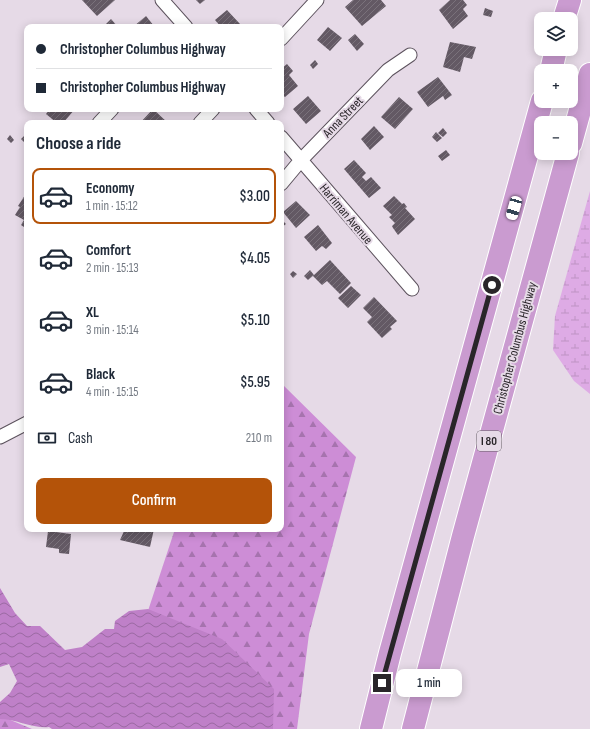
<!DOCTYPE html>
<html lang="en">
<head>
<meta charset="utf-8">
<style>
	:root { --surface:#fff; --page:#f2f2f3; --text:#1f2937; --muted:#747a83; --line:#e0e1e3; --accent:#b45309 }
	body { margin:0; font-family:"Sofia Sans Condensed",sans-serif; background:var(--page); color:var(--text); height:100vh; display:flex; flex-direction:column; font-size:15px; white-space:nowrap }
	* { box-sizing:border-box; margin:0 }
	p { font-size:13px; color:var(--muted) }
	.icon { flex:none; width:22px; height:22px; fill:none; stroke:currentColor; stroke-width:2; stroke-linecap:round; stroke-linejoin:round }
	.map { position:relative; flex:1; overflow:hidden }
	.drawer { position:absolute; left:24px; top:120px; width:260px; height:412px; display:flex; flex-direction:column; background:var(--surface); border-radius:8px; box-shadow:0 2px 10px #0003 }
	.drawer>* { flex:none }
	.hud { position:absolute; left:24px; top:24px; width:260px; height:88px; border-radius:8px; box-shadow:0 2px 10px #0003; display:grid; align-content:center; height:88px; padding:0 12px; background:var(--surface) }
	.controls { position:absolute; left:534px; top:12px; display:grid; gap:8px }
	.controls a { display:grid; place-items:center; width:44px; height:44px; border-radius:8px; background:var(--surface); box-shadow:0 2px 10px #0003; font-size:20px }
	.end { position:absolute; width:18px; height:18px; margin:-9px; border:5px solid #292529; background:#fff; box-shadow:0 0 0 2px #fff }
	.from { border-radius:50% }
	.bubble { position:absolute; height:28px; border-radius:8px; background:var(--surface); box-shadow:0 2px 10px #0003; font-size:13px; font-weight:600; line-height:28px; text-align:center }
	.car { position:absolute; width:12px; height:24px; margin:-12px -6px; border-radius:5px; box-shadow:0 0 3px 1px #0007; background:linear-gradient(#fff 24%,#345 0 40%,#fff 0 76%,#345 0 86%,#fff 0) }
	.hud b { display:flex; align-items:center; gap:14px; height:38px; font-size:15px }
	.hud b+b { border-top:1px solid var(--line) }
	.hud i { width:10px; height:10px; background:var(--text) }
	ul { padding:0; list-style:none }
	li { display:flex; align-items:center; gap:12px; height:56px; margin:0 8px 6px; padding:0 4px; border:2px solid transparent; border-radius:8px }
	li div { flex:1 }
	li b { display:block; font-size:15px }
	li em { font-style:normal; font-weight:600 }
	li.current { border-color:var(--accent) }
	li>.icon { width:36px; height:36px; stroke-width:1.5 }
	h2 { padding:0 12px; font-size:18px; line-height:48px }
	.pay { display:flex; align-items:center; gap:10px; height:44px; padding:0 12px; font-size:15px }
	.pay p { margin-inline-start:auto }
	.cta { display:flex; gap:8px; margin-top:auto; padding:8px 12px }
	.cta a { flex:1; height:46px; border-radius:8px; background:var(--accent); color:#fff; font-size:16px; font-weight:600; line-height:46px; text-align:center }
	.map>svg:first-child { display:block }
	.forest { fill:url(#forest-firs) }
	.wetland { fill:url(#wetland-marsh) }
	.water { fill:url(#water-waves) }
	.building { fill:url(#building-hatch) }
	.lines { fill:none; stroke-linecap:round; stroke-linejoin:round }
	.street-casing { stroke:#5c525d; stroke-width:15 }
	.highway-casing { stroke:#fff; stroke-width:24 }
	.street { stroke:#fff; stroke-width:13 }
	.highway { stroke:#ca9bd0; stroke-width:22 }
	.route { stroke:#292529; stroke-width:5 }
	.labels { text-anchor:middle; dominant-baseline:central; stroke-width:4; stroke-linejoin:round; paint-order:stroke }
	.shield { fill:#e6dae7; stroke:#625b62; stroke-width:1 }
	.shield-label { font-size:12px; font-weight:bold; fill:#292529 }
	.street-label { font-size:13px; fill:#292529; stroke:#e6dae7 }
</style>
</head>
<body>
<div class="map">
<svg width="590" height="729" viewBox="0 0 590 729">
	<defs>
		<pattern id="forest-firs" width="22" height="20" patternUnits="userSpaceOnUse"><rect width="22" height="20" fill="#cd8dd6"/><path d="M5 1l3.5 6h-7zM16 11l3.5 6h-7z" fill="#a673ae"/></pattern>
		<pattern id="wetland-marsh" width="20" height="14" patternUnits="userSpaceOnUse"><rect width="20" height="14" fill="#deabe5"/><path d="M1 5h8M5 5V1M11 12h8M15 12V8" fill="none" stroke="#be93c4"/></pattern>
		<pattern id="water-waves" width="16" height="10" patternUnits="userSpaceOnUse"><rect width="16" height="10" fill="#bf80c8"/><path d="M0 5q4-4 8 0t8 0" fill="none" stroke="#9b69a2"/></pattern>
		<pattern id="building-hatch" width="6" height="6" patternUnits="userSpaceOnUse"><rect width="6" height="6" fill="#635964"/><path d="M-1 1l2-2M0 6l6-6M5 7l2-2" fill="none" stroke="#7a727b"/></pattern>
	</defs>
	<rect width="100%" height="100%" fill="#e6dae7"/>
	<path class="forest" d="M281,383L356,457L309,634L297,729H259L141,632L175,529H281Z
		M0,719H8L32,729H0Z"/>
	<path class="wetland" d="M590,191V394L574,381L553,350L555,316Z"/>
	<path class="water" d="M0,588L15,613L27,626H40L65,650L82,647L105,629H114L115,621L129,611L148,609L222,639L274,689L273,729H52L49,727C35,729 15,719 0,719V702L10,693L17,681L9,664L0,667Z"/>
	<path class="building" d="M82,0H115L97,16Z
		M196,0H205L200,4Z
		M353,0H381L386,6L362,26L345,7Z
		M450,0H463L467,5L463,9L468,16L453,29L439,10Z
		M485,8L493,11L491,17L483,15Z
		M227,10L240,24V27H221L215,20Z
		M146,16L154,26L133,27Z
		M111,19L118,27H103Z
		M328,27L342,38L330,51L317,40Z
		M355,34L364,44L357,51L348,40Z
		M450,42L476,47L472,59L464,57L460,72L443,67Z
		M315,60L318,64L313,69L310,65Z
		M287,64L293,71L289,75L298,86L285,97L281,94V69Z
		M438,77L452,95L445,100L443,96L428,107L417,92Z
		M308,96L321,111L306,124L293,109Z
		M399,97L413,109L395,129L381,117Z
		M50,109H75L63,123H57L46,114Z
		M153,109L168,123H140Z
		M374,126L384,137L370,150L361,139Z
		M443,128L447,133L443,137L438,133Z
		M436,132L442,138L437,142L432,137Z
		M27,133V145L21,139Z
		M10,135L14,140L11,143L7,139Z
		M446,150L450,155L442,161L438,156Z
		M354,160L366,173L362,177L366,181L371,177L381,188L369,198L344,169Z
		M27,192V229L21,225L24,220L15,215L20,207L18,206Z
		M394,196L402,204L404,203L407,207L405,208L415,219L398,235L393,228L392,226L395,223L389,217L392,215L383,206Z
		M296,201L310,215L296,228L283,212Z
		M281,219L286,224L281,228Z
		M318,225L332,243L326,249L322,246L316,251L304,237Z
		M330,260L351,283L340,294L327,281L322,285L313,276Z
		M310,270L314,275L308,280L304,276Z
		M293,271L297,274L293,278L290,274Z
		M351,286L361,295L348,308L338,298Z
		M374,297L397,321L390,327L392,329L382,338L367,322L372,317L363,308Z
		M125,529H154L150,547L120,540Z
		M48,531L71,534L69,554L59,553V549L46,547Z"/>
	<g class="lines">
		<defs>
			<path id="street" d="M162,0L186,27
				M281,39L317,0
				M256,109L268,123
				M99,123L112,109
				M200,123L213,109
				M281,137L412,289
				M281,184L301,160L388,70L410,55
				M0,437L27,423"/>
			<path id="highway" d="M564,19L570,0
				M551,71L556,49
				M571,143L590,74
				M371,729L390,653L542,101
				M413,729L463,536L568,153"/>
		</defs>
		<use href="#street" class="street-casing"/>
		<use href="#highway" class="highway-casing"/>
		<use href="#street" class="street"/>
		<use href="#highway" class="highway"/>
	</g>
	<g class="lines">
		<path class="route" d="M382,683L492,285"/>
	</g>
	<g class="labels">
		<rect class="shield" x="477" y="431" width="24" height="20" rx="3"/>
		<g class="shield-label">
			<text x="489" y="441">I 80</text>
		</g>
		<g class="street-label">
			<text transform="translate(343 117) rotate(-46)">Anna Street</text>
			<text transform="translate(346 214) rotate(50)">Harriman Avenue</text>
			<text transform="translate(515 348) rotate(-75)">Christopher Columbus Highway</text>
		</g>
	</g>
</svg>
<div class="controls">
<a><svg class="icon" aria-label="layers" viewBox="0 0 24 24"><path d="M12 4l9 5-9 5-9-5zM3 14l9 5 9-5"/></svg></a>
<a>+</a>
<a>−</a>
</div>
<i class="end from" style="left:492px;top:285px"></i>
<i class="end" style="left:382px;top:683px"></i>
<div class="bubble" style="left:396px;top:669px;width:66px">1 min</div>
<i class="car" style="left:514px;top:208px;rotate:196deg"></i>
<div class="hud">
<b><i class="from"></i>Christopher Columbus Highway</b>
<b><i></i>Christopher Columbus Highway</b>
</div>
<section class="drawer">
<h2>Choose a ride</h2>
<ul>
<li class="current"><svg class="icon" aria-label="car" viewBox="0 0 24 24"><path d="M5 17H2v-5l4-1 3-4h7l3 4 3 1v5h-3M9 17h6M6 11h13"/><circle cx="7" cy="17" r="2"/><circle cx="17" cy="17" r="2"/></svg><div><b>Economy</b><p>1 min · 15:12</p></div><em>$3.00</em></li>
<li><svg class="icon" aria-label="car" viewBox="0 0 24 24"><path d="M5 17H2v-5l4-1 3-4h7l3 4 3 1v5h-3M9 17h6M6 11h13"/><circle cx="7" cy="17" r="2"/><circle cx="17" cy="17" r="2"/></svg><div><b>Comfort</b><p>2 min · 15:13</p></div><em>$4.05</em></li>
<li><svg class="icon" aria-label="car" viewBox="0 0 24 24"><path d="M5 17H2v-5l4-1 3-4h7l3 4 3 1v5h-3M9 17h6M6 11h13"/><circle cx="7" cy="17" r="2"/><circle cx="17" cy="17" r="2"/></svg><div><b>XL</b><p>3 min · 15:14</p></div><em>$5.10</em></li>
<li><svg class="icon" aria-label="car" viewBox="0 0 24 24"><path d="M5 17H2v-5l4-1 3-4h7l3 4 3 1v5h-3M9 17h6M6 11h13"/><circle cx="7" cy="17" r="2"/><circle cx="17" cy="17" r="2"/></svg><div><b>Black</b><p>4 min · 15:15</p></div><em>$5.95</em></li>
</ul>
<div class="pay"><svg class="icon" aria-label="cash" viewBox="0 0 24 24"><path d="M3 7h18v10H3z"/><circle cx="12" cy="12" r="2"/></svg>Cash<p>210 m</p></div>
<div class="cta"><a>Confirm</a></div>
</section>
</div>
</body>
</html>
